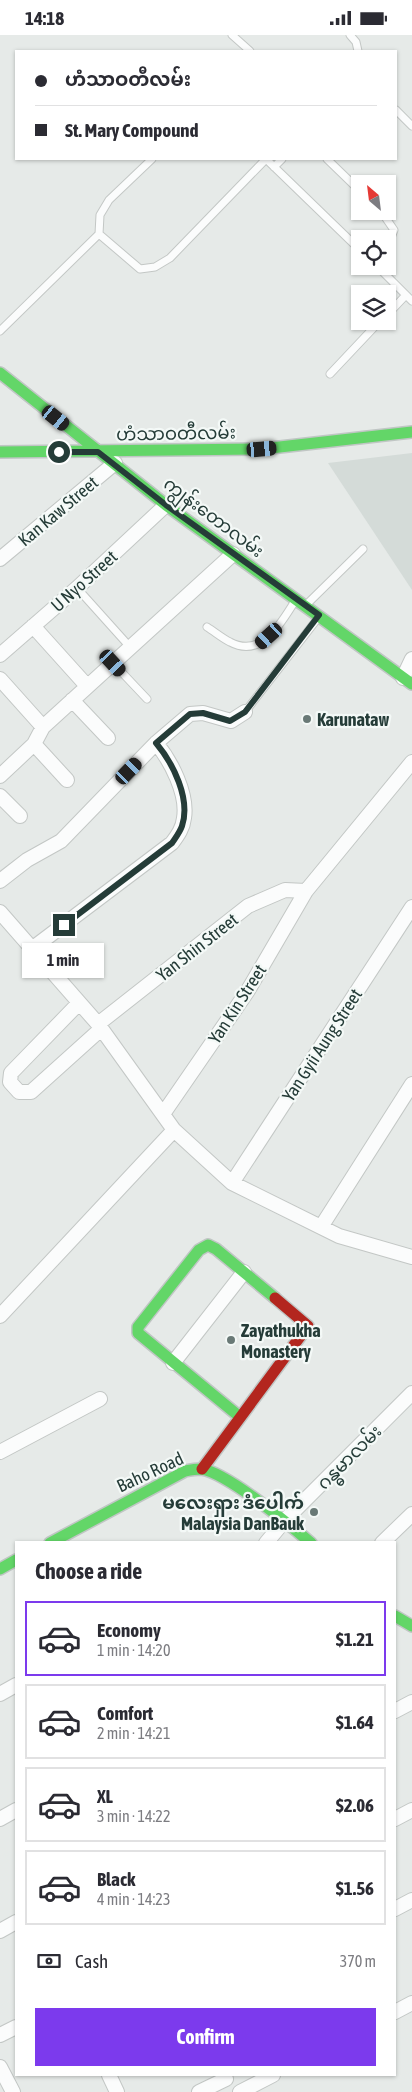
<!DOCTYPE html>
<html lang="en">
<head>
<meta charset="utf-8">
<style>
	:root { --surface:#fff; --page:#f7f7f7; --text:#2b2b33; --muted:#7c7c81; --line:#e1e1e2; --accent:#7c3aed }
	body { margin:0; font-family:"Asap Condensed","Noto Sans Myanmar",sans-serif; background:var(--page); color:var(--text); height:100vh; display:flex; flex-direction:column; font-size:19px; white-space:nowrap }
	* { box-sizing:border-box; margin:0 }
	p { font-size:16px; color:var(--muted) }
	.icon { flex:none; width:28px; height:28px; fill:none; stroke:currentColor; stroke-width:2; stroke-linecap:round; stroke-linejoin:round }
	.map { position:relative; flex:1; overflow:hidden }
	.drawer { position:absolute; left:15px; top:1506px; width:381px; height:535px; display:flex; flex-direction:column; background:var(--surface); border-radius:0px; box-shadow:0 1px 4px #0004 }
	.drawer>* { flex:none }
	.top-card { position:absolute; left:15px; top:15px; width:382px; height:110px; border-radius:0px; box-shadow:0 1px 4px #0004; display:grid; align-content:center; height:110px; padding:0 20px; background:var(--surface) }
	.needle { width:32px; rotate:332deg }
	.buttons { position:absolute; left:351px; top:140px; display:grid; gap:10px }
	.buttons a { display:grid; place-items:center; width:45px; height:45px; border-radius:0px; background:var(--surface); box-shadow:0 1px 4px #0004; font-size:25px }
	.end { position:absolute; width:22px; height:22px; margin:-11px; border:6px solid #253c38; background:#fff; box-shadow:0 0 0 2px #fff }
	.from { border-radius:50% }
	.bubble { position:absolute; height:35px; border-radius:0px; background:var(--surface); box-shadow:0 1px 4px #0004; font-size:16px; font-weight:700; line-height:35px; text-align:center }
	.car { position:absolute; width:15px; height:30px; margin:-15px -8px; border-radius:6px; box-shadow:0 0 4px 1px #0007; background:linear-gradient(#222 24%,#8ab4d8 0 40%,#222 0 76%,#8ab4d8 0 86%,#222 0) }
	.top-card b { display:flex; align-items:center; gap:18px; height:48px; font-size:19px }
	.top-card b+b { border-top:1px solid var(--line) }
	.top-card i { width:12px; height:12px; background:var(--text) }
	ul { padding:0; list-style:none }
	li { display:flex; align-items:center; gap:15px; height:75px; margin:0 10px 8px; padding:0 10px; border:2px solid var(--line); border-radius:0px }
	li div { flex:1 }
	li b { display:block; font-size:19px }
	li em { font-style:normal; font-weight:700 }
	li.current { border-color:var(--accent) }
	li>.icon { width:45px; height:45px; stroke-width:1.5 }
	h2 { padding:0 20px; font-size:22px; line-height:60px }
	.pay { display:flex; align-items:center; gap:12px; height:55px; padding:0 20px; font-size:19px }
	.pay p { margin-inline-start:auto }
	.action { display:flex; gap:10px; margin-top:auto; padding:10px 20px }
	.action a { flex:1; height:58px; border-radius:0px; background:var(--accent); color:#fff; font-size:20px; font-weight:700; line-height:58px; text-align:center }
	.status { display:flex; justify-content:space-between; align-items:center; height:35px; padding:0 25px; background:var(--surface); direction:ltr }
	.status svg { height:14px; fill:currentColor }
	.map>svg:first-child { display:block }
	.built { fill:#d4dbd8 }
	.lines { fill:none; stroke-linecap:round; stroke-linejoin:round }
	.lane-casing { stroke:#c3c7c5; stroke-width:9 }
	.street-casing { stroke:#c3c7c5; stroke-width:16 }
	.fast-casing { stroke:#c0c6c4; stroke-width:14 }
	.jam-casing { stroke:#c0c6c4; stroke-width:14 }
	.lane { stroke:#fbfcfc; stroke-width:7 }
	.street { stroke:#fbfcfc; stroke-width:14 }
	.fast { stroke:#63d668; stroke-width:11 }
	.jam { stroke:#b3261e; stroke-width:11 }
	.route { stroke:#253c38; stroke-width:6 }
	.poi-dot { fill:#697976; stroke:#f4f9f7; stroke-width:2 }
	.labels { text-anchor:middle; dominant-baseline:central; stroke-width:4.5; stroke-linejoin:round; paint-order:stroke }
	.street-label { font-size:18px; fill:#253c38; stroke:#f4f9f7 }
	.poi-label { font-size:18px; font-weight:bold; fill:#253c38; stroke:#f4f9f7; text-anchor:start }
</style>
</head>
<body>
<div class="status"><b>14:18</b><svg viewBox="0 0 49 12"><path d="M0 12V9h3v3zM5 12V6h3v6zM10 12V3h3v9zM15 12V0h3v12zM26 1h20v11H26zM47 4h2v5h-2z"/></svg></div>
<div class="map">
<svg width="412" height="2057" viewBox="0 0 412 2057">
	<rect width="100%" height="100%" fill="#e6eae8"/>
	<path class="built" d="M412,418V555L328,428Z"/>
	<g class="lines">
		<defs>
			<path id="lane" d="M232,0L250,16
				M350,0L356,7L358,16
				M396,75L412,91
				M266,124L360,215
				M327,124L360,156
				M274,132L282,124
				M381,176L394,195L388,210
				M99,199L140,234L155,232L170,223L266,124
				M377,231L412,266
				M388,279L406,260
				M0,296L99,199L100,180L109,165L152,124
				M330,339L380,286
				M77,553L130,612
				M306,570L363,514
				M207,592C215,597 222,603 230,607C262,624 281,588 295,566
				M113,628L147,664
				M245,677L318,583"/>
			<path id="street" d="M0,524L115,428
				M33,591L87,651
				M0,620L77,553L166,470
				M403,643L412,624
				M0,644L43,692
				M72,665L108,703
				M34,709L67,745
				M0,741L34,709L43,692L233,519
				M0,761L20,781
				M0,846L27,825L61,806L156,708L190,679L203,678L231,686L245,677
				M0,877L98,989L174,1095L232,1148L339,1201L412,1222
				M33,913L172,808C178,800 183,793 184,783C188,759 171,726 156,708
				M79,968L11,1038L10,1047L19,1057H31L101,994
				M98,989L248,871L285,855L306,856
				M163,1079L247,957L306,856L412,727
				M232,1148L412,872
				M321,1192L412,1049
				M0,1281L174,1095
				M173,1328L244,1237
				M0,1417L100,1364
				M266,1508L285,1485L412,1358
				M382,1508L412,1479
				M0,1659L16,1650
				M395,1676L412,1667
				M0,1784L16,1775
				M395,1784L412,1775
				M395,1874L412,1865
				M0,1896L16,1887
				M395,1977L412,1968
				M0,2000L16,1992
				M0,2032L13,2057
				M109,2040L117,2057
				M199,2057L226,2044
				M240,2057L273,2040"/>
			<path id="fast" d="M0,338L166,470L412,649
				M0,417L262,414L412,397
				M240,1382L138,1298V1292L199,1215L208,1210L216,1214L275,1263
				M50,1508L185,1436C190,1435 196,1434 201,1434C226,1437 290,1490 311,1508
				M0,1534L16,1525
				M395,1581L412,1591"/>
			<path id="jam" d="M202,1434L308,1291L275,1263"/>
		</defs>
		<use href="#lane" class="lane-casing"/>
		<use href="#street" class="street-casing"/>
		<use href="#fast" class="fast-casing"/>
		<use href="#jam" class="jam-casing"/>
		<use href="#lane" class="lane"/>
		<use href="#street" class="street"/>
		<use href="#fast" class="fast"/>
		<use href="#jam" class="jam"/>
	</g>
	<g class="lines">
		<path class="route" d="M59,417H98L166,470L319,580L245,677L230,686L203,678L190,679L156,708C173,728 191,764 182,791C180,797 176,802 172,808L64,890"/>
	</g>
	<g class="poi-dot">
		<circle cx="307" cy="684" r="5"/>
		<circle cx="231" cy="1305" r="5"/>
		<circle cx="314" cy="1477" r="5"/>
	</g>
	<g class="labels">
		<g class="street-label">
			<text transform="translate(176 398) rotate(-1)">ဟံသာဝတီလမ်း</text>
			<text transform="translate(58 476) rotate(-40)">Kan Kaw Street</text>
			<text transform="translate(214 482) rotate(37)">ကျွန်းတောလမ်း</text>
			<text transform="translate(84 546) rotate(-42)">U Nyo Street</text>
			<text transform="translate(197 912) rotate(-38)">Yan Shin Street</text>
			<text transform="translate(237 969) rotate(-57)">Yan Kin Street</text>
			<text transform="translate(322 1010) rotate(-57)">Yan Gyii Aung Street</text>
			<text transform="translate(349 1422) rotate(-45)">ဂန္ဓမာလမ်း</text>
			<text transform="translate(150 1437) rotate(-25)">Baho Road</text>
		</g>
		<g class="poi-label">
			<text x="317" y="684">Karunataw</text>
			<text x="241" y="1295">Zayathukha<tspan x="241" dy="21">Monastery</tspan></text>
			<text x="304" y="1467" text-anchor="end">မလေးရှား ဒံပေါက်<tspan x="304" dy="21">Malaysia DanBauk</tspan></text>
		</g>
	</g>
</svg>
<div class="buttons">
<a><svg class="needle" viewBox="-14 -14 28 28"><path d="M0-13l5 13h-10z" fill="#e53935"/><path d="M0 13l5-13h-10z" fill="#7c7c81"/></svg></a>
<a><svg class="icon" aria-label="locate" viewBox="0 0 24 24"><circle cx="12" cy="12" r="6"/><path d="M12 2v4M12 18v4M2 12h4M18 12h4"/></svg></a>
<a><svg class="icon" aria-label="layers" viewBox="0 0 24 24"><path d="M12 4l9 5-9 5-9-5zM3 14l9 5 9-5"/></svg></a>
</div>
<i class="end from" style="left:59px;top:417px"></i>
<i class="end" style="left:64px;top:890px"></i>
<div class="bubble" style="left:22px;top:908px;width:82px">1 min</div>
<i class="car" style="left:56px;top:383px;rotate:129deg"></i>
<i class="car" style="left:262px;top:414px;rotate:85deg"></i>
<i class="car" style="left:269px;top:601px;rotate:228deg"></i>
<i class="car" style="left:113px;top:628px;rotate:137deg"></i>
<i class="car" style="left:129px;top:736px;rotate:44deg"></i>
<div class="top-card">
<b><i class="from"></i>ဟံသာဝတီလမ်း</b>
<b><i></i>St. Mary Compound</b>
</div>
<section class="drawer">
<h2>Choose a ride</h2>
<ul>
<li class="current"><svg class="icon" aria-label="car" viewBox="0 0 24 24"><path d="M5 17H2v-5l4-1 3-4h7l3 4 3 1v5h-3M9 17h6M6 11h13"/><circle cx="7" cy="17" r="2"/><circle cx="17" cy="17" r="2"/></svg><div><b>Economy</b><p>1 min · 14:20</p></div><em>$1.21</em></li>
<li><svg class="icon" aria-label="car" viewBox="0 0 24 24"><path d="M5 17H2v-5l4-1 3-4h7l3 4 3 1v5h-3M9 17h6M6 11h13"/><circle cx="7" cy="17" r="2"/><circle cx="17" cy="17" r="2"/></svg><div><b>Comfort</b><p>2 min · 14:21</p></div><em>$1.64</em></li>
<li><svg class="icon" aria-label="car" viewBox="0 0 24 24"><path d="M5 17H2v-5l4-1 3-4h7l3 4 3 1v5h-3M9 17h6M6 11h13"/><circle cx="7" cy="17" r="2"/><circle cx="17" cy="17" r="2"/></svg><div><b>XL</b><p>3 min · 14:22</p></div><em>$2.06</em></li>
<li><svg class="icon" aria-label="car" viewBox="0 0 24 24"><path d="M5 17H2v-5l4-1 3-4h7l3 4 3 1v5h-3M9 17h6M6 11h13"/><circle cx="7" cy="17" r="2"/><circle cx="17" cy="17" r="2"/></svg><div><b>Black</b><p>4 min · 14:23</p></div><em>$1.56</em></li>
</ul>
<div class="pay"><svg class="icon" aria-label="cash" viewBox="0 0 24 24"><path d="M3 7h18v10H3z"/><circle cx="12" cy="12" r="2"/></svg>Cash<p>370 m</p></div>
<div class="action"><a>Confirm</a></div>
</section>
</div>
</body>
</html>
